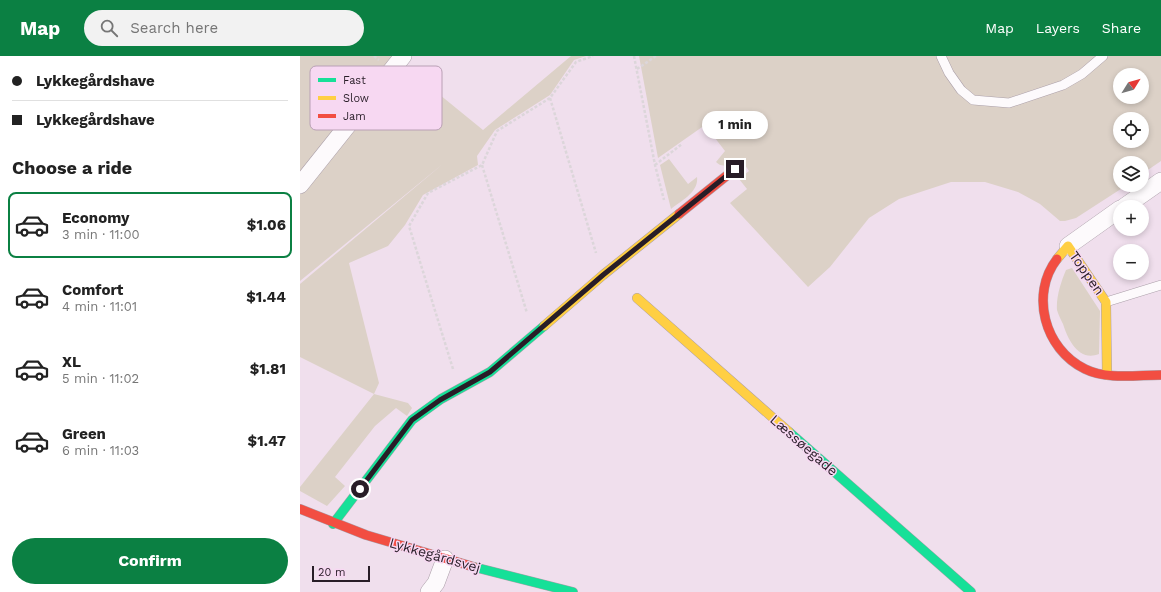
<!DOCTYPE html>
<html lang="en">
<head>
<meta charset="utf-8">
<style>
	:root { --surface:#fff; --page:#f2f2f2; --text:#222; --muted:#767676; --line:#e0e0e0; --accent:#0b8043 }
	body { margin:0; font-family:"Work Sans",sans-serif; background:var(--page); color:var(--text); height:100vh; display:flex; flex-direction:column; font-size:15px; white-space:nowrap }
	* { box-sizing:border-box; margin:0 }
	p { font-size:13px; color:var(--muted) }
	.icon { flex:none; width:22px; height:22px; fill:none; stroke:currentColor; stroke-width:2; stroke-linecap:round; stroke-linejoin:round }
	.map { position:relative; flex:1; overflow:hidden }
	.drawer { display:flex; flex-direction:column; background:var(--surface); width:300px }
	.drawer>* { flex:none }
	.guide { display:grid; align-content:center; height:88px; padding:0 12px; background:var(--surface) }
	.needle { width:26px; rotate:53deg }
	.buttons { position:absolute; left:813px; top:12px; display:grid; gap:8px }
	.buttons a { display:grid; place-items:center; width:36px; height:36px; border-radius:50%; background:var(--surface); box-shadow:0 2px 6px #0003; font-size:20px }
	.scale { position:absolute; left:12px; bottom:10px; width:58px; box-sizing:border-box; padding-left:4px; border:2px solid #281d27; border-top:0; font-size:11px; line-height:14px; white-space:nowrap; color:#281d27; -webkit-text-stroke:3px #f7d8f2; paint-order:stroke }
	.end { position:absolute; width:18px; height:18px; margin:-9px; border:5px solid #281d27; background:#fff; box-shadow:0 0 0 2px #fff }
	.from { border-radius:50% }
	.bubble { position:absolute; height:28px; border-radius:14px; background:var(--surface); box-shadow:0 2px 6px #0003; font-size:13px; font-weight:700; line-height:28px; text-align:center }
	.guide b { display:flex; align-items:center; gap:14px; height:38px; font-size:15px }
	.guide b+b { border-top:1px solid var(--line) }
	.guide i { width:10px; height:10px; background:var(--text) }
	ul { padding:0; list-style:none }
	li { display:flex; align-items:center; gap:12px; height:66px; margin:0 8px 6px; padding:0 4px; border:2px solid transparent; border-radius:8px }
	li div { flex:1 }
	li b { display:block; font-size:15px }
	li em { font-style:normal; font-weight:700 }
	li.active { border-color:var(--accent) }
	li>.icon { width:36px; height:36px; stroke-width:1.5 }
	h2 { padding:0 12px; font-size:18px; line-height:48px }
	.cta { display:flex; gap:8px; margin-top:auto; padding:8px 12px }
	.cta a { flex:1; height:46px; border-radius:24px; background:var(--accent); color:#fff; font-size:16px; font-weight:700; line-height:46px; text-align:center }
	header { display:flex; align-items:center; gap:24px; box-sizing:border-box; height:56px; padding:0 20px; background:var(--accent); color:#fff }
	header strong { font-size:19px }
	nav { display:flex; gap:22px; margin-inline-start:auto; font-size:14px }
	.search { width:280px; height:36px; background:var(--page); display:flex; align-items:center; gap:10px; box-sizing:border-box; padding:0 14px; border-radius:22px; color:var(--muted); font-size:15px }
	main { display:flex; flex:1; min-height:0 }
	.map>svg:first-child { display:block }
	.green { fill:#dcd1c7; fill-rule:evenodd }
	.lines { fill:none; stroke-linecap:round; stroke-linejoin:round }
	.lane-casing { stroke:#ab9fa9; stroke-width:10 }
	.street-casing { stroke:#ab9fa9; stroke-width:18 }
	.fast-casing { stroke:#ab9fa9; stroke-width:10 }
	.slow-casing { stroke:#ab9fa9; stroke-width:10 }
	.jam-casing { stroke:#ab9fa9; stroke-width:10 }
	.path { stroke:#dcd6da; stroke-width:2.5; stroke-dasharray:3 2; stroke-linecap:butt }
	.lane { stroke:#fdfafc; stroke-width:9 }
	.street { stroke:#fdfafc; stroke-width:17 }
	.fast { stroke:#16e098; stroke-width:9 }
	.slow { stroke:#ffcf43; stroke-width:9 }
	.jam { stroke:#f24e42; stroke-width:9 }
	.route { stroke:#281d27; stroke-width:5 }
	.labels { text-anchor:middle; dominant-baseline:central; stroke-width:3; stroke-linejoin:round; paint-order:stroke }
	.street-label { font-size:14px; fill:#281d27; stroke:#f7d8f2 }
	.key { fill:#f7d8f2; stroke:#b9a0b5; stroke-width:1 }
	.key-label { font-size:11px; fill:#281d27 }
</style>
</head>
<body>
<header>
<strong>Map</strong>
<div class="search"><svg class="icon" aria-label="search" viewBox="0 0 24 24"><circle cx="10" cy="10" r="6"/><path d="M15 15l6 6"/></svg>Search here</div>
<nav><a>Map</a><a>Layers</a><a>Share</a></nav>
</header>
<main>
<section class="drawer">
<div class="guide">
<b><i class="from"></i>Lykkegårdshave</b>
<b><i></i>Lykkegårdshave</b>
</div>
<h2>Choose a ride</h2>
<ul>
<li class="active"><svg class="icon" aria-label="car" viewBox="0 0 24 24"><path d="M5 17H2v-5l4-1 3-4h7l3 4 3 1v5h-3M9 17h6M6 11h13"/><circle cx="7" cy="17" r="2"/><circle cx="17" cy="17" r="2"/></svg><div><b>Economy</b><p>3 min · 11:00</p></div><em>$1.06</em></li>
<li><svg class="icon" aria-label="car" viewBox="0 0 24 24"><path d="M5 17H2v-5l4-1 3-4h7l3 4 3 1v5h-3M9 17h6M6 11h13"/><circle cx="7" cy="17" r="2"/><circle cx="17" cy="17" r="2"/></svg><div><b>Comfort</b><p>4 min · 11:01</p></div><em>$1.44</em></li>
<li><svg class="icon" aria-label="car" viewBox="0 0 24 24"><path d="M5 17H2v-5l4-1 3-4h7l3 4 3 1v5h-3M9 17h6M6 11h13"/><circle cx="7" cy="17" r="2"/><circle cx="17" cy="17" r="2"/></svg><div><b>XL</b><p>5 min · 11:02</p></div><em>$1.81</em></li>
<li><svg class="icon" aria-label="car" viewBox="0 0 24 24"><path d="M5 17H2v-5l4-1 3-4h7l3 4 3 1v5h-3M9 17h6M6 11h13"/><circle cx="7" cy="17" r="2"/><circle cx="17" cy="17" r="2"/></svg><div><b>Green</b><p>6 min · 11:03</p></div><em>$1.47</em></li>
</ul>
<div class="cta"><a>Confirm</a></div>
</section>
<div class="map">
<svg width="861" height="536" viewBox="0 0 861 536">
	<rect width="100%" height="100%" fill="#f0dfed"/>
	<path class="green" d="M0,0H108L102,8L183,74L271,0H286L274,4L250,39L195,74L177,100L178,109L123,139L105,169L88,190L49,207L79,327L74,338L108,347L112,352L107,360L96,352L75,370L35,421L45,430L27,450L0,435V431L74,338L0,301V228L144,107L0,225Z
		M339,0H861V105L842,118V107H820V129H827L776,162L765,165H760L740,148L718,136L685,126H651L599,143L569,162L530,211L508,231L430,147L447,133L439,123L449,115L440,102C432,106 424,114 416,106L425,95L405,69L358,102ZM820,19H842V41H820ZM820,63H842V85H820Z
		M369,103L388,128L397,121C399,136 381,145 371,153L360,109Z
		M772,212L800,255L799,298C779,306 768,284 763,268C761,264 758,258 757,254C756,241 761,226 766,214Z"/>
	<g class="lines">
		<defs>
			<path id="lane" d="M641,0L649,17L661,34L673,44L709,47L763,29L782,18L803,0
				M806,246L861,229"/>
			<path id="street" d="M0,129L103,0
				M824,151L861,125
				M768,190L820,153
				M129,536L136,527L145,503"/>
			<path id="fast" d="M489,376L671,536
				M33,468L112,364L141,343L190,316L244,270
				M174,511L273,536"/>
			<path id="slow" d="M757,203L768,190L806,246L807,319
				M337,242L489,376
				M244,270L303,219L379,158"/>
			<path id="jam" d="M379,158L435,113
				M757,203C730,238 744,293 785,313C807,324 837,319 861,319
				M0,453L66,479L174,511"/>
		</defs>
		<use href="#lane" class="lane-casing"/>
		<use href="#street" class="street-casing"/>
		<use href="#fast" class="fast-casing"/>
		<use href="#slow" class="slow-casing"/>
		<use href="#jam" class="jam-casing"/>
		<path class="path" d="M74,0L79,4
			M334,0L355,109L364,144
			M337,13L356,0
			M250,42L296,197
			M182,109L227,257
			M355,109L382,88
			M153,313L109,170L128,137L182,109L197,75L250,42L276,6L293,0"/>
		<use href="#lane" class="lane"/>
		<use href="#street" class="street"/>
		<use href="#fast" class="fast"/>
		<use href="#slow" class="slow"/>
		<use href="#jam" class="jam"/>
	</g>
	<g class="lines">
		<path class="route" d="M60,433L112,364L140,344L190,316L303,219L435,113"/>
	</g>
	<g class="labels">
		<g class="street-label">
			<text transform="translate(787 217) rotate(55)">Toppen</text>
			<text transform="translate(504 389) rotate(41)">Læssøegade</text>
			<text transform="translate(135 499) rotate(16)">Lykkegårdsvej</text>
		</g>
	</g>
	<rect x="10" y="10" width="132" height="64" rx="6" class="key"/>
	<rect x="18" y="22" width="18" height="4" fill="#16e098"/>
	<rect x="18" y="40" width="18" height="4" fill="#ffcf43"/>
	<rect x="18" y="58" width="18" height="4" fill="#f24e42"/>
	<g class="key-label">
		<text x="43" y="28">Fast</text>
		<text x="43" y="46">Slow</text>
		<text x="43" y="64">Jam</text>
	</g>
</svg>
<div class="buttons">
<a><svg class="needle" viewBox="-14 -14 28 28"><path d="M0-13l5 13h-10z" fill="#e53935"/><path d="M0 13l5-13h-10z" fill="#767676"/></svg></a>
<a><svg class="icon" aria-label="locate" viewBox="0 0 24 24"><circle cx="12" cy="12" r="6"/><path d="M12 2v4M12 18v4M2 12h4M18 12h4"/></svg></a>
<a><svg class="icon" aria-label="layers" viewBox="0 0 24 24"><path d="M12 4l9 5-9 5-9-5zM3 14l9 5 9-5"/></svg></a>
<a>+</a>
<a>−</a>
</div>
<div class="scale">20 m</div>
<i class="end from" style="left:60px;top:433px"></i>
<i class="end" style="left:435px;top:113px"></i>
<div class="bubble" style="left:402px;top:55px;width:66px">1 min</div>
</div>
</main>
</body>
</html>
